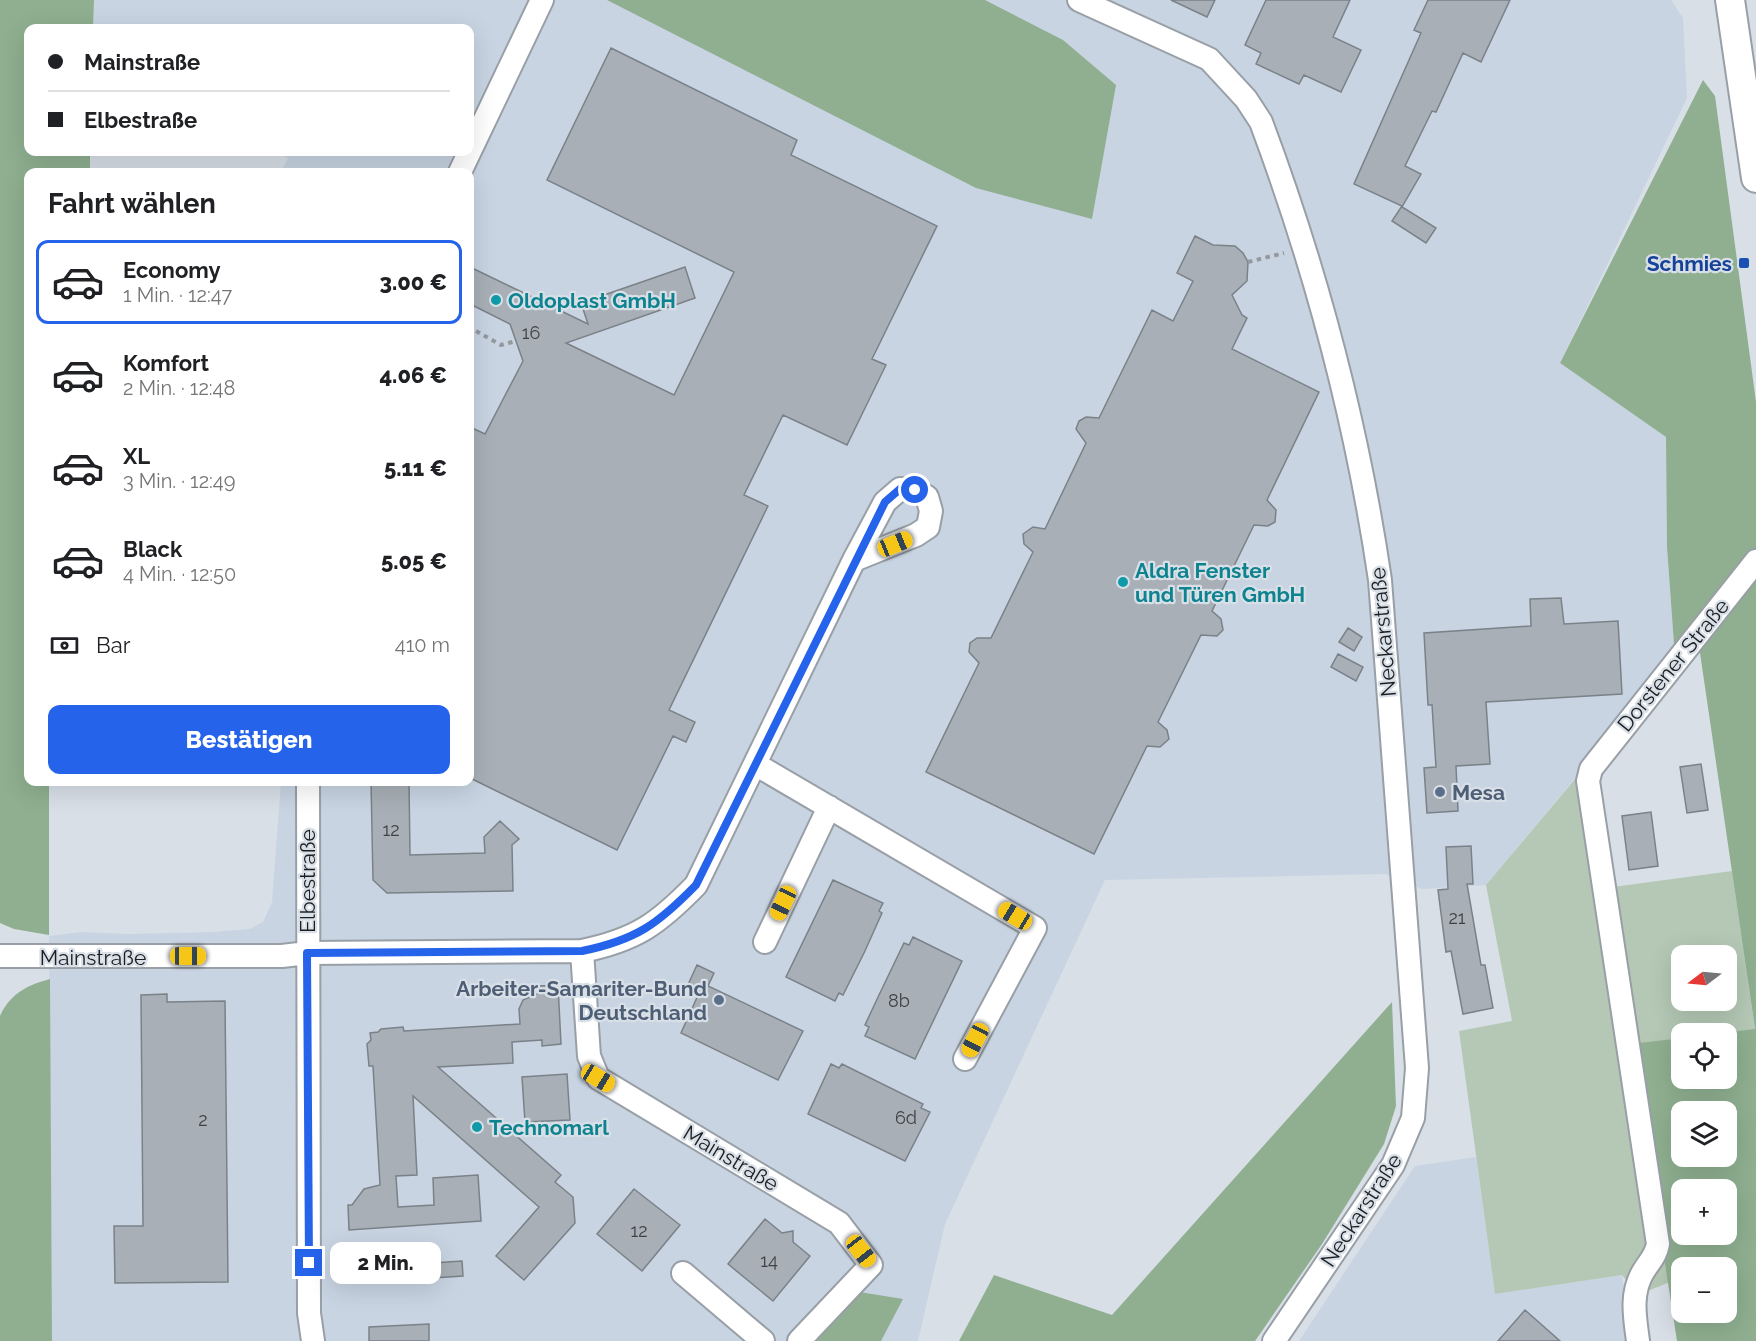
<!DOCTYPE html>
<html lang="de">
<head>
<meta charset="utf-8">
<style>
	:root { --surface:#fff; --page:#f2f2f2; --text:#202124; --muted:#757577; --line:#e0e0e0; --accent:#2563eb }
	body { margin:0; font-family:Raleway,sans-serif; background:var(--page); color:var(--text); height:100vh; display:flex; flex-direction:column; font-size:22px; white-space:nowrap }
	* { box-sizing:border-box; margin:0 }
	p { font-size:20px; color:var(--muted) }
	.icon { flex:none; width:33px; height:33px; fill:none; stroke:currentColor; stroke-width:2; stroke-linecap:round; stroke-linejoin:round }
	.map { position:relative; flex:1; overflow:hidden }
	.panel { position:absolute; left:24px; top:168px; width:450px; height:618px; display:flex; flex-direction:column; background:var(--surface); border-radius:12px; box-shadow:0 6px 24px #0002 }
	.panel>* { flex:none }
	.guide { position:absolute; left:24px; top:24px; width:450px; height:132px; border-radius:12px; box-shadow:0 6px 24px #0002; display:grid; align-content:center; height:132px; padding:0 24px; background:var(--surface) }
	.needle { width:39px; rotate:254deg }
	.controls { position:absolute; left:1671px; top:945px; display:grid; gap:12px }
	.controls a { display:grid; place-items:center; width:66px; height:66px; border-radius:12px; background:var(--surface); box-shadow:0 6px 24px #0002; font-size:30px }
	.end { position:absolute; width:27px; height:27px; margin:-14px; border:8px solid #2563eb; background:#fff; box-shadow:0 0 0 3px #fff }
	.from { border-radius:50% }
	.bubble { position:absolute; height:42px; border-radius:12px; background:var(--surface); box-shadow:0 6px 24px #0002; font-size:20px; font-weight:800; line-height:42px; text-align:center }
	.car { position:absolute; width:18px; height:36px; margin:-18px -9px; border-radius:8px; box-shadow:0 0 4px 2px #0007; background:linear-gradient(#f5c518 24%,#345 0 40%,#f5c518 0 76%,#345 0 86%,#f5c518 0) }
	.guide b { display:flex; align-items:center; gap:21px; height:57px; font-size:22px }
	.guide b+b { border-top:2px solid var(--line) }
	.guide i { width:15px; height:15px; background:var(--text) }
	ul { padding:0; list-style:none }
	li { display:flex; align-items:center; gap:18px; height:84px; margin:0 12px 9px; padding:0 12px; border:3px solid transparent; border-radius:12px }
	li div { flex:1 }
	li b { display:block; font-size:22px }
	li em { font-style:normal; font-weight:800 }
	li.active { border-color:var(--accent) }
	li>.icon { width:54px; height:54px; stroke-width:1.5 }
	h2 { padding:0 24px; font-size:27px; line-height:72px }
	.pay { display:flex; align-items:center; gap:15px; height:66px; padding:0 24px; font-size:22px }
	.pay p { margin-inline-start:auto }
	.primary-button { display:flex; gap:12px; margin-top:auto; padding:12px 24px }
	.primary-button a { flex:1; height:69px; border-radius:12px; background:var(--accent); color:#fff; font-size:24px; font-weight:800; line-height:69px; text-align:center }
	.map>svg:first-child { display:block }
	.built { fill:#c8d4e2 }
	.green { fill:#b4c8b5; fill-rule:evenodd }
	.forest { fill:#8faf90; fill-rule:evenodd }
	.building { fill:#a8afb6; stroke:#7b8188; stroke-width:1.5 }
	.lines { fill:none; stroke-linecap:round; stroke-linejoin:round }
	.minor-casing { stroke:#989fa6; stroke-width:26 }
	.major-casing { stroke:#989fa6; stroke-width:32 }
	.path { stroke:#93999f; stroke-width:4; stroke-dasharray:4.5 4.5; stroke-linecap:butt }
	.minor { stroke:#fff; stroke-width:22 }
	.major { stroke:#fff; stroke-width:28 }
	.route { stroke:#2563eb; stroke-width:8 }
	.transit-dot { fill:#1a4fb4; stroke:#d8dfe7; stroke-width:2 }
	.culture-dot { fill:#0f9aa8; stroke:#d8dfe7; stroke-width:2 }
	.service-dot { fill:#5c6f8a; stroke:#d8dfe7; stroke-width:2 }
	.labels { text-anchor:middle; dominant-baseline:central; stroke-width:4.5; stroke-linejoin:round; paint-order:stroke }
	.number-label { font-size:18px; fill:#3e4246 }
	.transit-label { font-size:21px; font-weight:bold; fill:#164399; stroke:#d8dfe7; text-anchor:end }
	.culture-label { font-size:21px; font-weight:bold; fill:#0d838f; stroke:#d8dfe7; text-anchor:start }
	.street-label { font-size:21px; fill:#1b1e21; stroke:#d8dfe7 }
	.service-label { font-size:21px; font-weight:bold; fill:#4e5e75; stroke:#d8dfe7; text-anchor:start }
</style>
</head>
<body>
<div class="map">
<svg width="1756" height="1341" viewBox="0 0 1756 1341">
	<rect width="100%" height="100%" fill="#d8dfe7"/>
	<path class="built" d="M94,0H1671L1683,18L1687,98L1560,363L1666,437L1667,547L1675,658L1486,885L1422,889L1385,874L1105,880L945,1224L918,1341H52L49,936L81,932L128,934L213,932L250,929L263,922L272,902L281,782H470V172H281L288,158L274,152H470V28H93Z
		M1476,1157L1495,1294L1622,1275L1632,1341H1299L1415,1166Z"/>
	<path class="green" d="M1581,772L1598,889L1732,871L1755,1030L1722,1034H1682L1681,1038L1631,1045L1670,1282L1638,1295L1622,1275L1495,1294L1459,1031L1512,1021L1486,885ZM1682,956H1726V1000H1682Z"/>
	<path class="forest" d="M0,0H94L93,28H28V152H90V172H28V782H49V935L14,929L0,923Z
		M607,0H985L1063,40L1116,85L1092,219L976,188Z
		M1703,80L1715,96L1756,402V554L1675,658L1667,547L1666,437L1560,363Z
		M1756,572V1341H1677L1631,1044L1681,1038L1682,1078H1726V1034L1722,1033L1755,1029L1699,646ZM1682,1112H1726V1156H1682ZM1682,1190H1726V1234H1682ZM1682,1268H1726V1312H1682Z
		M50,979L52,1341H0V1016C10,994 27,985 50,979Z
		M1392,1002L1396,1106L1384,1144L1322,1244L1255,1341H959L994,1275L1112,1315Z
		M841,1289L903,1299L881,1341H798Z"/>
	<path class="building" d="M1171,0H1215L1207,17Z
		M1266,0H1350L1333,37L1361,50L1341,92L1304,75L1299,84L1256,64L1261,53L1245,45Z
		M1428,0H1510L1481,62L1463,53L1436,112L1432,111L1405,166L1421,174L1402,207L1436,228L1426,243L1392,221L1402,206L1354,184L1421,33L1414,30Z
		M611,48L797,140L791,155L937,226L872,359L886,365L847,445L783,415L744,495L768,506L669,710L695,722L686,742L673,736L617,850L470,778V427L485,434L523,361L510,324L470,304V267L588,324L581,303L685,267L695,298L566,343L674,395L734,272L547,180Z
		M1195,236L1213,245L1235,246L1243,253L1248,262L1247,281L1232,295L1242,315L1247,318L1232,349L1319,392L1267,500L1276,510L1275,522L1268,526L1254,525L1212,611L1221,619L1223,630L1217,636L1201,635L1158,722L1167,730L1169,739L1160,747L1147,746L1094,854L926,772L979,663L969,652L970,643L977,638H991L1033,552L1024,544L1023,534L1033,527L1045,529L1086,443L1076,429L1079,421L1086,417L1099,418L1152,310L1173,321L1193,281L1177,273Z
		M1561,598L1564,624L1618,621L1622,694L1486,702L1490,764L1456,766L1458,811L1427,813L1424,768L1436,767L1432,705H1428L1424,633L1531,626L1530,599Z
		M1348,628L1362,637L1354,651L1339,642Z
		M1338,654L1363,667L1356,681L1331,667Z
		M1701,764L1708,810L1687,813L1680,767Z
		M371,782H409L410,855L485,853L484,837L500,821L519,839L512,845L513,891L387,893L373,880Z
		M1651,812L1658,866L1629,870L1622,816Z
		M1471,846L1473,884H1467L1481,965H1485L1493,1008L1463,1014L1451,951L1446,952L1438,890L1448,889L1446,847Z
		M833,880L883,903L879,911L882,913L864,953L843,995L839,993L835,1001L786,977Z
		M913,937L962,961L915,1059L865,1036L869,1027L865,1025L879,995L904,943L909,945Z
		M697,965L714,973L708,986L803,1031L778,1080L681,1033L699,993L687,987Z
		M558,985L561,1044L542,1046V1040L512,1042L513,1063L438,1067L561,1175L555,1182L573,1197L575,1223L524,1280L496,1256L539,1207L413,1096L417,1175L396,1176L398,1207L434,1205L433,1178L478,1175L481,1221L349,1230L348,1205H352L364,1189L380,1185L373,1066H369L367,1044L371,1040L370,1033L378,1032L381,1029L403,1027L404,1031L520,1024L519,1009L523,1000L539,993V986Z
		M167,994V1002L225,1001L228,1282L115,1283L114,1226H143L141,995Z
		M831,1064L839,1068L842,1064L923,1104L921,1108L930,1112L905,1161L808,1114Z
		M567,1074L570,1120L525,1122L522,1077Z
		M634,1189L680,1225L642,1271L597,1234Z
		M765,1219L782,1233L793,1231V1242L810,1256L773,1301L728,1264Z
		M462,1261L463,1276L417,1279L416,1264Z
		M1525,1310L1560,1341H1498Z
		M429,1324V1341H369V1327Z"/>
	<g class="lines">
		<defs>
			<path id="minor" d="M1079,0L1209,59L1246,99L1261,122C1316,269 1357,424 1380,580L1417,1068L1413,1118L1393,1165L1274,1341
				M460,172L542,0
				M755,764L1035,928L965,1059
				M308,782L309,1313L313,1341
				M765,942L829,807
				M582,951L589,1056L598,1078L839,1223L871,1265L799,1341
				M0,956H282L307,953L582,951C636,940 658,924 696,885L854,560L885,502L900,489L915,490L927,497L931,511L928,527L916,535L854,560
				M683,1273L763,1341
				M1638,1341C1635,1318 1630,1294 1643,1272C1649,1262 1656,1256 1658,1244L1588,781L1591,769L1756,561"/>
			<path id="major" d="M1730,0L1756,178"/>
		</defs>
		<use href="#minor" class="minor-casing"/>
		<use href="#major" class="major-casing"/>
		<path class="path" d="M1248,262L1284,253
			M476,331L501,345L516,341"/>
		<use href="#minor" class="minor"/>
		<use href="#major" class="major"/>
	</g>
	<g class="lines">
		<path class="route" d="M309,1263L307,953L582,951C636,940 658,924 696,885L885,502L900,489L915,490"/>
	</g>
	<rect class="transit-dot" x="1738" y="257" width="12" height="12" rx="3"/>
	<g class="culture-dot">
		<circle cx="496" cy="300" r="6"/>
		<circle cx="1123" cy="582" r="6"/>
		<circle cx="477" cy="1127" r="6"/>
	</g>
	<g class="service-dot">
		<circle cx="1440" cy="792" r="6"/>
		<circle cx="719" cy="1000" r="6"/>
	</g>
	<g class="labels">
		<g class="number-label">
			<text x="531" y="332">16</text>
			<text x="391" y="829">12</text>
			<text x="1457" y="917">21</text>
			<text x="899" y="1000">8b</text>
			<text x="906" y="1117">6d</text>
			<text x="203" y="1119">2</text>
			<text x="639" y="1230">12</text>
			<text x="769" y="1260">14</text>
		</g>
		<g class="transit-label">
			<text x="1732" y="263">Schmies</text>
		</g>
		<g class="culture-label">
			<text x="508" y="300">Oldoplast GmbH</text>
			<text x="1135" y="570">Aldra Fenster<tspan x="1135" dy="24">und Türen GmbH</tspan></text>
			<text x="489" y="1127">Technomarl</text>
		</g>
		<g class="street-label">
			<text transform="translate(1383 632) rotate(-95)">Neckarstraße</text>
			<text transform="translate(1673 665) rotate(-51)">Dorstener Straße</text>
			<text transform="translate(307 881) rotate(-90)">Elbestraße</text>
			<text x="93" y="957">Mainstraße</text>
			<text transform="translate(731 1158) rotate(31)">Mainstraße</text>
			<text transform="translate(1361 1210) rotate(-57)">Neckarstraße</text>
		</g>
		<g class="service-label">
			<text x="1452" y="792">Mesa</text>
			<text x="707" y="988" text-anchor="end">Arbeiter-Samariter-Bund<tspan x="707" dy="24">Deutschland</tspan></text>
		</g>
	</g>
</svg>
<div class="controls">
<a><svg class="needle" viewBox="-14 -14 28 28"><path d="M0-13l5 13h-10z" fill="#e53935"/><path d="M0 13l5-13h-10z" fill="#757577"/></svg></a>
<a><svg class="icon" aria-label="locate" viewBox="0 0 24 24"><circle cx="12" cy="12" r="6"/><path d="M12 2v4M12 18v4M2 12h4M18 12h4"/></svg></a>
<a><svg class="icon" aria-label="layers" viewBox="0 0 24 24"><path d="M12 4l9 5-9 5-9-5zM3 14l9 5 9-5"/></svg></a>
<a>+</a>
<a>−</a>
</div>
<i class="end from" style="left:915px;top:490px"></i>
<i class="end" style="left:309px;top:1263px"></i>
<div class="bubble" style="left:330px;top:1242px;width:111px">2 Min.</div>
<i class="car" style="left:895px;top:544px;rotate:68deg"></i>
<i class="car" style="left:783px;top:903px;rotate:205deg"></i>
<i class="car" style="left:1015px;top:916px;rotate:301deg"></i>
<i class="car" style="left:188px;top:956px;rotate:90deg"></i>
<i class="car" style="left:975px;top:1040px;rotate:208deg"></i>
<i class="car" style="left:598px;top:1078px;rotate:121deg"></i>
<i class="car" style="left:861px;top:1251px;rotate:142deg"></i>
<div class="guide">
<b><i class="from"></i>Mainstraße</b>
<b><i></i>Elbestraße</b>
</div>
<section class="panel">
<h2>Fahrt wählen</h2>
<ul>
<li class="active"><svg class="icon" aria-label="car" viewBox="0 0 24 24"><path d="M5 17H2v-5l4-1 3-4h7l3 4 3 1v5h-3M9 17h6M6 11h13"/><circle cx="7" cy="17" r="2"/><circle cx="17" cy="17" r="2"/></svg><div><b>Economy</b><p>1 Min. · 12:47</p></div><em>3.00 €</em></li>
<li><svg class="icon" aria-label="car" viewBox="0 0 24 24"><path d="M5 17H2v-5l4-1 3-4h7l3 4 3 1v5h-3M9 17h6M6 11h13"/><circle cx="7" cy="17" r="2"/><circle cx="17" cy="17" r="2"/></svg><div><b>Komfort</b><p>2 Min. · 12:48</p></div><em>4.06 €</em></li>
<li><svg class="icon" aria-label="car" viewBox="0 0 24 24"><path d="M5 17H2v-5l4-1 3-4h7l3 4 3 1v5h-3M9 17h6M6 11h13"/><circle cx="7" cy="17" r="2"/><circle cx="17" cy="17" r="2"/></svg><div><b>XL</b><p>3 Min. · 12:49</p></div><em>5.11 €</em></li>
<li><svg class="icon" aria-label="car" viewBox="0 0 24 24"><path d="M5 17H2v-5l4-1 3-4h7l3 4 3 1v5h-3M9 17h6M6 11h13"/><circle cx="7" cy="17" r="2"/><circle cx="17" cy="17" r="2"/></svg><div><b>Black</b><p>4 Min. · 12:50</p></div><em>5.05 €</em></li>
</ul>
<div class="pay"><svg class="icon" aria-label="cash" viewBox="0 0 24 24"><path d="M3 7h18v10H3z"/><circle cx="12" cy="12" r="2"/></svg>Bar<p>410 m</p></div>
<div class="primary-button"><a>Bestätigen</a></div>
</section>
</div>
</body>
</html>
